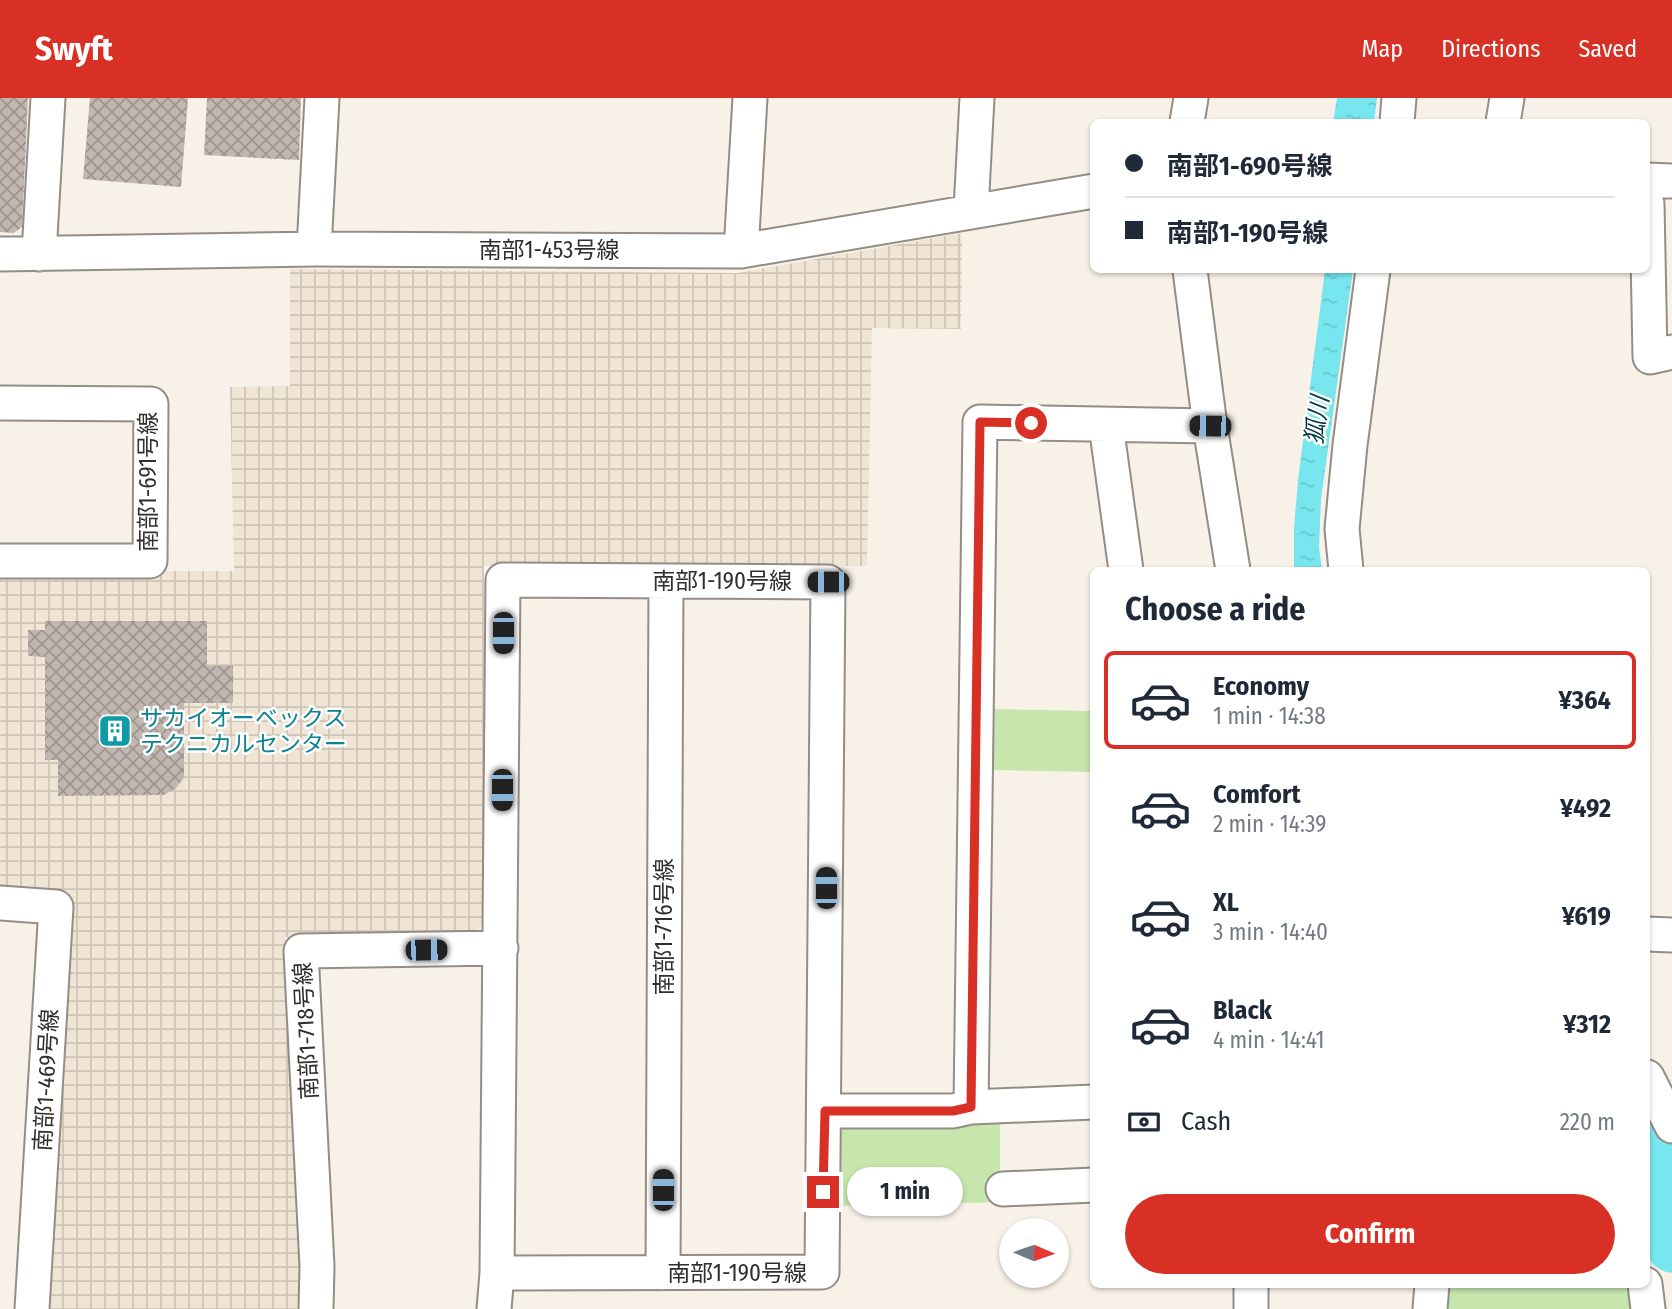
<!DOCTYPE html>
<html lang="en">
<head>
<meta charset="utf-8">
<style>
	:root { --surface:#fff; --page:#f6f6f7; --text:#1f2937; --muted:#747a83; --line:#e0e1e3; --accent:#d93025 }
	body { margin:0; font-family:"Fira Sans Condensed","Noto Sans JP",sans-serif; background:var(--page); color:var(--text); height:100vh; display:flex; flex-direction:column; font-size:26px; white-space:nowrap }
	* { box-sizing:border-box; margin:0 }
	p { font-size:23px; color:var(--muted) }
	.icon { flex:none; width:38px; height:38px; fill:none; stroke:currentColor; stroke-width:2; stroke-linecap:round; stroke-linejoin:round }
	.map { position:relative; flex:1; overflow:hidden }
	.drawer { position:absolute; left:1090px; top:469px; width:560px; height:721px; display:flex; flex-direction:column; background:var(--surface); border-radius:10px; box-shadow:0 2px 5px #0004 }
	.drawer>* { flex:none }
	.guide { position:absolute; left:1090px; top:21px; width:560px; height:154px; border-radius:10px; box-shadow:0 2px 5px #0004; display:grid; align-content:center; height:154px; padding:0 35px; background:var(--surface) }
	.needle { width:46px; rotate:92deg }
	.buttons { position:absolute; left:999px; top:1120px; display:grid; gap:14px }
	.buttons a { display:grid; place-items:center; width:70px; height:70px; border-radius:50%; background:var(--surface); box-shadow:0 2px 5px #0004; font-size:35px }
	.end { position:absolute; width:32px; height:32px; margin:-16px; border:9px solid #d93025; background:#fff; box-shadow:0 0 0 4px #fff }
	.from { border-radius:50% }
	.bubble { position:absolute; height:49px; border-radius:24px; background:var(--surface); box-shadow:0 2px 5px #0004; font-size:23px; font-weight:700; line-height:49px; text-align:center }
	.car { position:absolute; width:21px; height:42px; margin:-21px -10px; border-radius:9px; box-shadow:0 0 5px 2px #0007; background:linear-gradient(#222 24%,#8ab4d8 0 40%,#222 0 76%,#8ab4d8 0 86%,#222 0) }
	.guide b { display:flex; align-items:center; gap:24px; height:66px; font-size:26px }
	.guide b+b { border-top:2px solid var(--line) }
	.guide i { width:18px; height:18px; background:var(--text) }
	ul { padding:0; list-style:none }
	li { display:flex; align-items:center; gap:21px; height:98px; margin:0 14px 10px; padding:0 21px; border:4px solid transparent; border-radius:10px }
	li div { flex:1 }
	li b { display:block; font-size:26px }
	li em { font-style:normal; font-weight:700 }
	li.on { border-color:var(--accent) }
	li>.icon { width:63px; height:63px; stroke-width:1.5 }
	h2 { padding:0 35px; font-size:32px; line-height:84px }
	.pay { display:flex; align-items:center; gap:18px; height:77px; padding:0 35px; font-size:26px }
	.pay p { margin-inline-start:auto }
	.action { display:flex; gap:14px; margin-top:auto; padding:14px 35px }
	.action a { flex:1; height:80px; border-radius:42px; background:var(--accent); color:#fff; font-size:28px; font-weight:700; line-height:80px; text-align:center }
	header { display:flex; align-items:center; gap:42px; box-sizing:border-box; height:98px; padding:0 35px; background:var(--accent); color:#fff }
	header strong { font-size:33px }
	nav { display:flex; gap:38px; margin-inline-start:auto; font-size:24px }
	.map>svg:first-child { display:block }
	.industrial { fill:url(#industrial-grid) }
	.park { fill:#c6e6ad }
	.water { fill:url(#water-ripples) }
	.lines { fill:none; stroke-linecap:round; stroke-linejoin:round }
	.river { stroke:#77e6ef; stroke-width:51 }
	.building { fill:url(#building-cross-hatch) }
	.minor-casing { stroke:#948d85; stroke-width:37 }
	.minor { stroke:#fff; stroke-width:33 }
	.route { stroke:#d93025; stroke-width:9 }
	.labels { text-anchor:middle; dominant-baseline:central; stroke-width:5; stroke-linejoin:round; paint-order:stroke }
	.street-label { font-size:23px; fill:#312e2b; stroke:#fff }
	.culture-label { font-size:23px; fill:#0d838f; stroke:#fff; text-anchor:start }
	.water-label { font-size:24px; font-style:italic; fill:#00373b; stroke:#fff }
</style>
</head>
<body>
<header>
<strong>Swyft</strong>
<nav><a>Map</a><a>Directions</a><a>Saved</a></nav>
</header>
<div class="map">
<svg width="1672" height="1211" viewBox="0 0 1672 1211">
	<defs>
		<pattern id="industrial-grid" width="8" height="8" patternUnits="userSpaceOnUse" patternTransform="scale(1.75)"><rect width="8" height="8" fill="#f0e4d4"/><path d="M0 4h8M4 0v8" fill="none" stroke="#cec4b6"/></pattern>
		<pattern id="water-ripples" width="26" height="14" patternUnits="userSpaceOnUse" patternTransform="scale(1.75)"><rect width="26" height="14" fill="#77e6ef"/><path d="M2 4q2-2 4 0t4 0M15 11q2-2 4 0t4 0" fill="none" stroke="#67c6cd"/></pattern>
		<pattern id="building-cross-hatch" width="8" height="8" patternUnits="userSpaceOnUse" patternTransform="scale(1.75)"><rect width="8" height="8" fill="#c1b7b0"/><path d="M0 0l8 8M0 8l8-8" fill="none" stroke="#9d958f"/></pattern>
	</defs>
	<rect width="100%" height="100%" fill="#f8f1e7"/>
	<path class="industrial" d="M962,135L961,231L872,230L867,468H484V822L474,838L285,839L302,1165V1211H47L69,794L0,790V473H234L230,289L290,288V171L738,175Z"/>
	<path class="park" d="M987,611L1094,613V674L985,672Z
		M849,1024H1000V1104L838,1108V1037Z
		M1445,1186L1632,1187L1635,1211H1443Z"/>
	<path class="water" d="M1337,0H1377L1374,24H1333Z
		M1325,172H1353L1321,401L1319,449L1322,472H1294V430L1298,382Z"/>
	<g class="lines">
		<path class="river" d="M1647,1050L1662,1097L1672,1149"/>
	</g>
	<path class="building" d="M0,0H28L22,129L14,135L0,134Z
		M90,0H188L181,89L83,81Z
		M207,0H301L299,62L204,57Z
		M45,523H207V568H233V605H184V680L176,690L164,697L58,698V662H45V559L28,558V532H45Z"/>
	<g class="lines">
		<defs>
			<path id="minor" d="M1187,24L1191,0
				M1397,24L1399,0
				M1503,24L1507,0
				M1647,82L1672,83
				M1647,106L1650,259L1672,254
				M971,112L977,0
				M314,151L322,0
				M741,153L750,0
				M0,156L314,151L741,153L1094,93
				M39,156L48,0
				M1190,172L1210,328L1233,472
				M0,305L151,306L150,463H0
				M1106,327L1126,472
				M1346,472L1342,431L1350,347L1373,172
				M0,805L56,809L32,1211
				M1647,836L1672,837
				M1647,979L1672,1028
				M1094,1004L971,1009L980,324L1210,328
				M825,1013H953L971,1009
				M1003,1091L1094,1087
				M663,1175L666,483
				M1251,1186V1211
				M1645,1186L1648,1211
				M316,1211L317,1168L301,853L501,850
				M494,1211L497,1175L503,482L828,484L822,1174L497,1175
				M1430,1211L1432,1186"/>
		</defs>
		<use href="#minor" class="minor-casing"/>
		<use href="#minor" class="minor"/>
	</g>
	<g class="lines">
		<path class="route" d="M823,1094L825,1013H953L971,1009L980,324L1031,325"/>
	</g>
	<defs>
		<symbol id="building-square" viewBox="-11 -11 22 22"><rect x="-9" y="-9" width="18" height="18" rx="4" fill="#0f9aa8" stroke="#fff"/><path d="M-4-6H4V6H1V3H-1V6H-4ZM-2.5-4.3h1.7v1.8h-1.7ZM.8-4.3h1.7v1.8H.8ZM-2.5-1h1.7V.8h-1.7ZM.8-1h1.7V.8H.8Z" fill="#fff"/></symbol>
	</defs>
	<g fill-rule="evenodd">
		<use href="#building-square" x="96" y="614" width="38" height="38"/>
	</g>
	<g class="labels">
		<g class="street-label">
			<text x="549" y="152">南部1-453号線</text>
			<text transform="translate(148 384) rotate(-90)">南部1-691号線</text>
			<text x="722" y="483">南部1-190号線</text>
			<text transform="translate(664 829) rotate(-90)">南部1-716号線</text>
			<text transform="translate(306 933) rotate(-93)">南部1-718号線</text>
			<text transform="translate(46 982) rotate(-87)">南部1-469号線</text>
			<text x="737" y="1175">南部1-190号線</text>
		</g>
		<g class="culture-label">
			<text x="140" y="620">サカイオーベックス<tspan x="140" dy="26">テクニカルセンター</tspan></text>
		</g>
		<g class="water-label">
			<text transform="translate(1317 322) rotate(-82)">狐川</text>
		</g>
	</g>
</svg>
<div class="buttons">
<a><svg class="needle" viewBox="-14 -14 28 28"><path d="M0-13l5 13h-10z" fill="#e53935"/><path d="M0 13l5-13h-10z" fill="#747a83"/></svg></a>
</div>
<i class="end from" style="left:1031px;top:325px"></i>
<i class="end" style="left:823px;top:1094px"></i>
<div class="bubble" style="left:847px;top:1069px;width:116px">1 min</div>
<i class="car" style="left:1210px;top:328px;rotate:271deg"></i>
<i class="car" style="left:828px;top:484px;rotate:270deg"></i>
<i class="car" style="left:503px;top:535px;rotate:180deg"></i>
<i class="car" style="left:502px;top:692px;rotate:180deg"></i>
<i class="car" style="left:826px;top:790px;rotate:0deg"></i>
<i class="car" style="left:426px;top:852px;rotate:89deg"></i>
<i class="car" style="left:663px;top:1092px;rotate:0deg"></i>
<div class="guide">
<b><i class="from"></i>南部1-690号線</b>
<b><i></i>南部1-190号線</b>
</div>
<section class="drawer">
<h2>Choose a ride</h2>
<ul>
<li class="on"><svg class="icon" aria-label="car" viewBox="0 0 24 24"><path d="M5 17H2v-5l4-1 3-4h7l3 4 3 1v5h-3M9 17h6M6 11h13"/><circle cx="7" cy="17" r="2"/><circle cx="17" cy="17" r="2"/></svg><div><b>Economy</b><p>1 min · 14:38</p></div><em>¥364</em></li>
<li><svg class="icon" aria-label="car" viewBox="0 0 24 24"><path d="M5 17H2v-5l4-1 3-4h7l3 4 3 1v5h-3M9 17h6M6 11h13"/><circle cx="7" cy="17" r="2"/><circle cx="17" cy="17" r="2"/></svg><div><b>Comfort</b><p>2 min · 14:39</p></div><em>¥492</em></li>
<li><svg class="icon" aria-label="car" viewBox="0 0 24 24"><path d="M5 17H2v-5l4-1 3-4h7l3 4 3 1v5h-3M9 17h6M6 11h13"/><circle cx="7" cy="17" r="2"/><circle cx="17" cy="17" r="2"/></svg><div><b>XL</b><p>3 min · 14:40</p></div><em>¥619</em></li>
<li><svg class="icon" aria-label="car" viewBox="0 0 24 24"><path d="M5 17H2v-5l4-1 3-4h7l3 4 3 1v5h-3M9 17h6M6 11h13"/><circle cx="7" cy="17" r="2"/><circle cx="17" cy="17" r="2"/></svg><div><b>Black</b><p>4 min · 14:41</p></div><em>¥312</em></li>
</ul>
<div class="pay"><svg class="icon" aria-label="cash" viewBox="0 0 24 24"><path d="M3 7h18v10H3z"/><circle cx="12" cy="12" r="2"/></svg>Cash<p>220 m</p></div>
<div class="action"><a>Confirm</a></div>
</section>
</div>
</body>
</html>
